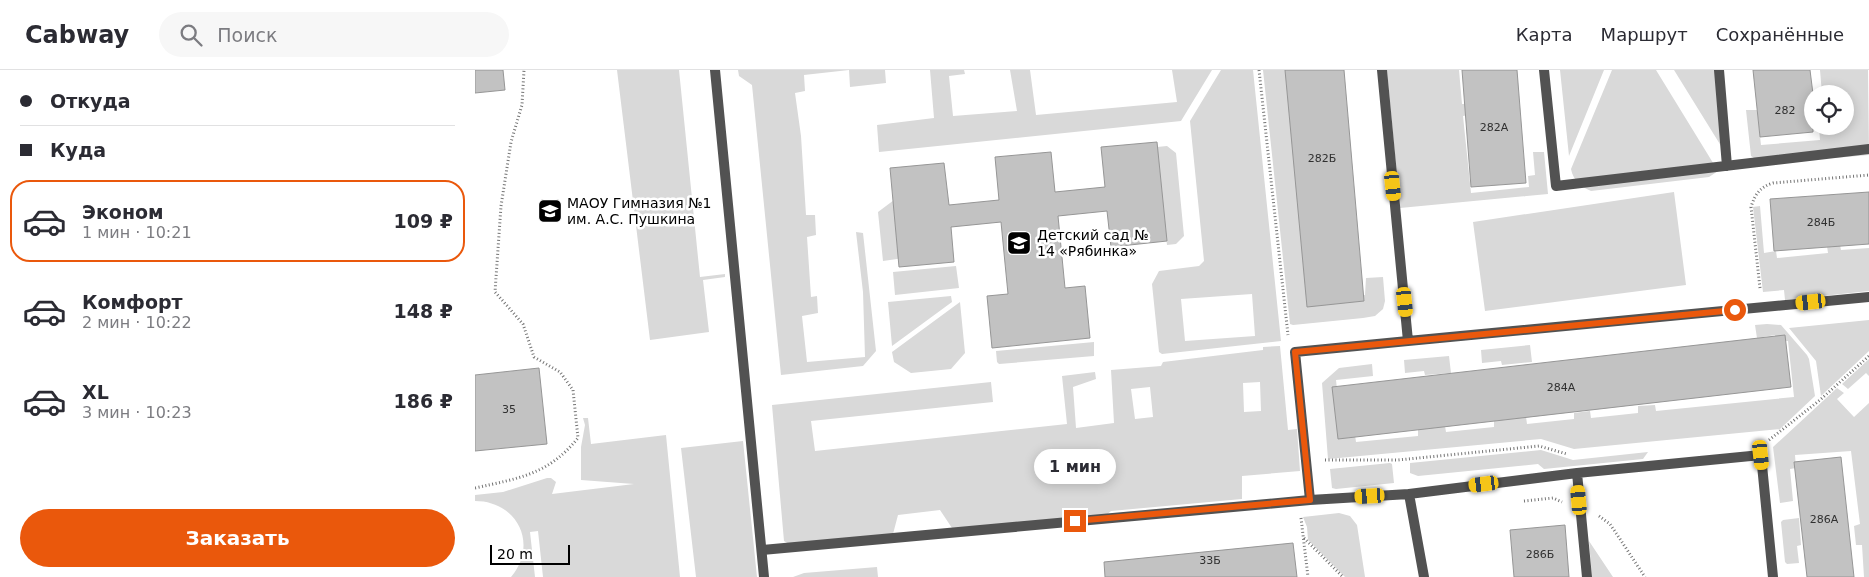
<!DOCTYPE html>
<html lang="ru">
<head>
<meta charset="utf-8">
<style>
	:root { --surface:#fff; --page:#f7f7f7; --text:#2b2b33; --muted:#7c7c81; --line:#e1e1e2; --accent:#ea580c }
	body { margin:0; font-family:"DejaVu Sans",sans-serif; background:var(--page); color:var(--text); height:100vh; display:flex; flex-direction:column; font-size:19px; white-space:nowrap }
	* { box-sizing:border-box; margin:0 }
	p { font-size:16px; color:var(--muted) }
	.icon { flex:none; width:28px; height:28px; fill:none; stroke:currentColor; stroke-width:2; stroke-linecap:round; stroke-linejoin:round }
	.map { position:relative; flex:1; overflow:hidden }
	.drawer { display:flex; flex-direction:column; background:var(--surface); width:475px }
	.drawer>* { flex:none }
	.top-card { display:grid; align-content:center; height:110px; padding:0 20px; background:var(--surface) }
	.tools { position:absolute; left:1329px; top:15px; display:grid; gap:10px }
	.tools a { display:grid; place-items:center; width:50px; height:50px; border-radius:50%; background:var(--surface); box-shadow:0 2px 12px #0003; font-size:25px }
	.scale { position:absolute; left:15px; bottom:12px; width:80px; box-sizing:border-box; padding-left:5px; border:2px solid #000; border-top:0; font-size:14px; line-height:18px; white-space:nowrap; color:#000; -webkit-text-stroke:4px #fff; paint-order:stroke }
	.end { position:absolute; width:22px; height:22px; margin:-11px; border:6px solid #ea580c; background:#fff; box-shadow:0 0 0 2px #fff }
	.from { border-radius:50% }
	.bubble { position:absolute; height:35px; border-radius:18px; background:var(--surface); box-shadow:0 2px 12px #0003; font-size:16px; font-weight:600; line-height:35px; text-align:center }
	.car { position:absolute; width:15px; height:30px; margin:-15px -8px; border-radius:6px; box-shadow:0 0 4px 1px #0007; background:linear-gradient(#f5c518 24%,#345 0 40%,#f5c518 0 76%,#345 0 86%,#f5c518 0) }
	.top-card b { display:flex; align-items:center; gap:18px; height:48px; font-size:19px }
	.top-card b+b { border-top:1px solid var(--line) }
	.top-card i { width:12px; height:12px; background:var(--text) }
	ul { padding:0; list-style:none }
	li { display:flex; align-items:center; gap:15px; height:82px; margin:0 10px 8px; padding:0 10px; border:2px solid transparent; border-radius:20px }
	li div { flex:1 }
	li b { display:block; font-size:19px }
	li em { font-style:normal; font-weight:600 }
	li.active { border-color:var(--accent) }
	li>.icon { width:45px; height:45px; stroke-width:1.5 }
	.primary-button { display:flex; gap:10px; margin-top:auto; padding:10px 20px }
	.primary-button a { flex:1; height:58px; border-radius:30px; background:var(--accent); color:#fff; font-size:20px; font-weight:600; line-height:58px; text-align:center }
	header { display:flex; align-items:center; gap:30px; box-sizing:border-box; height:70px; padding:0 25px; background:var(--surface); border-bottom:1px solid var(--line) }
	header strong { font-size:24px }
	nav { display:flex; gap:28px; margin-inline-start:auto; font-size:18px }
	.search { width:350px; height:45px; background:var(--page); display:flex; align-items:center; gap:12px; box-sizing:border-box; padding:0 18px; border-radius:28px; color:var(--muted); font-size:19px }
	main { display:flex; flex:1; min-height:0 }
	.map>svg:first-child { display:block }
	.green { fill:#d9d9d9; fill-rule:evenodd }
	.building { fill:#c2c2c2; stroke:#969696 }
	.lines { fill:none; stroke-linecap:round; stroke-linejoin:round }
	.path { stroke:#747474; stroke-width:3; stroke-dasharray:1 2.5; stroke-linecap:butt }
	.service { stroke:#525252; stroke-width:10 }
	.minor { stroke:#525252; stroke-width:10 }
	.route { stroke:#ea580c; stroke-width:6 }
	.labels { text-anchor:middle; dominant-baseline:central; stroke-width:5; stroke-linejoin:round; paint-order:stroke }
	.number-label { font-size:11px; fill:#303030 }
	.poi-label { font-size:14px; fill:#000; stroke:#fff; text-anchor:start }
</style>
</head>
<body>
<header>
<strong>Cabway</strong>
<div class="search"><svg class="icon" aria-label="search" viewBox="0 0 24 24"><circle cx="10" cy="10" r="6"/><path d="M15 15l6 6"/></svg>Поиск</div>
<nav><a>Карта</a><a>Маршрут</a><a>Сохранённые</a></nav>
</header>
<main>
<section class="drawer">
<div class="top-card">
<b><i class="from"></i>Откуда</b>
<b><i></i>Куда</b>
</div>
<ul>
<li class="active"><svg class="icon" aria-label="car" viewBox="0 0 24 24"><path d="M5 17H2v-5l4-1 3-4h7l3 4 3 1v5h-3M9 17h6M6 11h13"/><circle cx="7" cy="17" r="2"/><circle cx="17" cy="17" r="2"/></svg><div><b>Эконом</b><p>1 мин · 10:21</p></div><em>109 ₽</em></li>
<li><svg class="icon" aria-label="car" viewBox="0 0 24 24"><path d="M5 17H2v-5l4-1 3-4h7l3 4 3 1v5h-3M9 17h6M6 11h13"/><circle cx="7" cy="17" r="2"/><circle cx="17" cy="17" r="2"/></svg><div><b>Комфорт</b><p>2 мин · 10:22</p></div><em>148 ₽</em></li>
<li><svg class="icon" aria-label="car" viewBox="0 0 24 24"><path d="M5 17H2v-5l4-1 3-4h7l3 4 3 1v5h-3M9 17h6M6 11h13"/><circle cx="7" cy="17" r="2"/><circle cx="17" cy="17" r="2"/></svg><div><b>XL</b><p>3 мин · 10:23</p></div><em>186 ₽</em></li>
</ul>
<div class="primary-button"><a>Заказать</a></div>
</section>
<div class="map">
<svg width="1394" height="507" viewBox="0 0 1394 507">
	<rect width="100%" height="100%" fill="#fff"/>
	<path class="green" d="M142,0H204L225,207L250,204V207L228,210L234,262L175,270Z
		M263,0H410L411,13L375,17L374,0L329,5L330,21L320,23L326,66L331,145H340L341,165L332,167L336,227L342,226L343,243L327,246L332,292L390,287L388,222L381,162L388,163L401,281L388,296L306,305L277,15L264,6Z
		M455,0H489L490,4L474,6L478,46L542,41L535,0H555L561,45L702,32L697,0H737L706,51L404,82L402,55L459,48Z
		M746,0H778L806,271L687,284L684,282L677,214L684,201L724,196L729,191L715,51ZM777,224L780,266L710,271L706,229Z
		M788,0H817L834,230L890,225L891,208L908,207L910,231L908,239L900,246L888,248L818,255L815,254Z
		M912,0H984L987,34H994L995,45L988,46L996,123L1054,117L1053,106L1060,105L1058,82H1069L1073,124L925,138Z
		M1085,0H1129L1094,86Z
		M1137,0H1181L1243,101L1234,107L1116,121C1106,117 1098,110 1096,99Z
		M1199,0H1243L1251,84Z
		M1345,0H1393L1394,85L1360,88H1279L1276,86L1271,40H1282L1286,75L1345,70L1344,58L1350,56H1370V24H1347Z
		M692,76L701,83L709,166L701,174L692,175L682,77Z
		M1199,122L1211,215L1010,241L998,152Z
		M423,127L429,188L408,191L403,142Z
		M1285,136L1289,183L1301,181L1302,188L1353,183L1352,176L1365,175L1366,180L1394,178V221L1310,230L1309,220L1288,222L1278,137Z
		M481,196L484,218L420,225L418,202Z
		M476,226L477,232L417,276L413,232Z
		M485,232L490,283L476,299L436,303L419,292L417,282Z
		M1394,250V281L1346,326L1341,291L1314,258Z
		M1292,254L1306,255L1332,285L1334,289L1340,326L1305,359L1099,379L1066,369L853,389L847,313L864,298L897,294L898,306L861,310L867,366L880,365L881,372L943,366V359L970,356L971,362L1019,357V351L1051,347L1052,354L1099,349V343L1115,341L1116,348L1163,343V336L1180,335L1181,341L1319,327L1313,271L1301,272L1300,265L1282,268L1280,255Z
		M619,272V286L524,294L522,292L521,281Z
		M1055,275L1057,292L1027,295L1026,291L1007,293L1006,280Z
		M805,276L813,360L822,359L825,401L767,406V429L636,441L629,447L477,458L465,440L423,445L418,464L314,474L309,471L297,335L516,312L518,332L336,351L340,381L592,354L587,306L620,302L621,309L598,317L601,358L639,353L636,300L686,296L688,292L788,280V277ZM785,312L786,341L769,342L768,313ZM675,317L678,347L660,349L656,319Z
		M974,286L976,303L950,305L949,301L930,303L929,290Z
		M1394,289V306L1391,303L1373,319L1367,314Z
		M1362,318L1369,323L1362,329L1379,347L1394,333V507H1389L1387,475H1381L1379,456L1385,454L1376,381L1320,385L1321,398L1315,399L1318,431L1305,433L1298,377Z
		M108,348H113L116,374L191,365L205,507H68L63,461L55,462L60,507H36C64,474 42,431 0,431V425L28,422L72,408H76L81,412L77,424L159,414L106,410V377L110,355Z
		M268,371L282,507H221L206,378Z
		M1066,380L1098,390L1173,382L1168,389L1069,399L1063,394L943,406L935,403V393Z
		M915,393L917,394L919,413L861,419L857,418L855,399Z
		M864,443L875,446L882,455L890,507H870L833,470L832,457L828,447Z
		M1324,448L1326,475L1322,476L1324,493L1312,494L1310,492L1306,452L1308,450Z
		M1114,471L1138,507H1117Z
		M402,497L403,507H318L329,503Z"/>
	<path class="building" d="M0,0H28L30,20L0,23Z
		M810,0H869L889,231L832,237Z
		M987,0H1042L1051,113L996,117Z
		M1278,0H1335L1338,24V62L1285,67Z
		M682,72L692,171L636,177L632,141L583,146L590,218L610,216L615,268L517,278L512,226L533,224L526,152L476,157L479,192L424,197L415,98L469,93L474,135L524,130L520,87L576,82L580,122L630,117L626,77Z
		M1394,122V174L1299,181L1295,129Z
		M1310,265L1316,317L863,369L857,317Z
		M64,298L72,374L0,381V305Z
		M1366,387L1379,507H1332L1319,392Z
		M1090,455L1094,507H1039L1035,460Z
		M818,473L822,507H630L629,492Z"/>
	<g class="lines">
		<path class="path" d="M784,0L813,265
			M1285,218L1276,137C1280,124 1285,117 1298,113L1394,105
			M1294,370L1345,330L1394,286
			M850,390H923L1064,376L1092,384
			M0,418C44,408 73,405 103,368L98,320L85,302L59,287L48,254L20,222L26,136L36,72L47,35L49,0
			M1049,431L1078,428L1087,432
			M1124,446L1135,454L1170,507
			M826,448L833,507
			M829,468L868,507"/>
		<path class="service" d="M1069,0L1081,116L1394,79
			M1244,0L1252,96
			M933,271L1394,227
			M1102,403L1112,507
			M835,430L820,282L933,271L907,0
			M287,480L835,430L934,424
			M949,507L934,424L1102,403L1286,385L1298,507"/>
		<path class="minor" d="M240,0L289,507"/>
	</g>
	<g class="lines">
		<path class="route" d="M600,451L835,430L820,282L1260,240"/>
	</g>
	<defs>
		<symbol id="school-square" viewBox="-11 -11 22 22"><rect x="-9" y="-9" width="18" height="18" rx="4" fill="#000" stroke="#fff"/><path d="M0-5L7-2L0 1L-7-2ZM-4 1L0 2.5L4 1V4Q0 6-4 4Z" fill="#fff"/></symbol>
	</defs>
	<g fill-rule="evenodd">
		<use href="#school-square" x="61" y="127" width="28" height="28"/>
		<use href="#school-square" x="530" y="159" width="28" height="28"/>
	</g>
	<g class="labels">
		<g class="number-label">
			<text x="1310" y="40">282</text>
			<text x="1019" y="57">282А</text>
			<text x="847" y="88">282Б</text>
			<text x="1346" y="152">284Б</text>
			<text x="1086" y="317">284А</text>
			<text x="34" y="339">35</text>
			<text x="1349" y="449">286А</text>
			<text x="1065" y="484">286Б</text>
			<text x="735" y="490">33Б</text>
		</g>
		<g class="poi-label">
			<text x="92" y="133">МАОУ Гимназия №1<tspan x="92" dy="16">им. А.С. Пушкина</tspan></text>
			<text x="562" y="165">Детский сад №<tspan x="562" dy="16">14 «Рябинка»</tspan></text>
		</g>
	</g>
</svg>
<div class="tools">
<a><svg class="icon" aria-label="locate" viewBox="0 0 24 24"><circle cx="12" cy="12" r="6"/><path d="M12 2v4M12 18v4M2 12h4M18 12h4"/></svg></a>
</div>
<div class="scale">20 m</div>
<i class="end from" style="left:1260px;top:240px"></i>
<i class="end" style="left:600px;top:451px"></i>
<div class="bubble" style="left:559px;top:379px;width:82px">1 мин</div>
<i class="car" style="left:918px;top:116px;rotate:174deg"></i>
<i class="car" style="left:930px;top:232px;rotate:174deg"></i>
<i class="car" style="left:1336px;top:232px;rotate:264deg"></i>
<i class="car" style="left:1286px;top:385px;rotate:174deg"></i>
<i class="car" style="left:1009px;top:414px;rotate:263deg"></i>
<i class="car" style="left:895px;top:426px;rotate:267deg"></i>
<i class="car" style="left:1104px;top:430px;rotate:355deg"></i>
</div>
</main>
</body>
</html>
